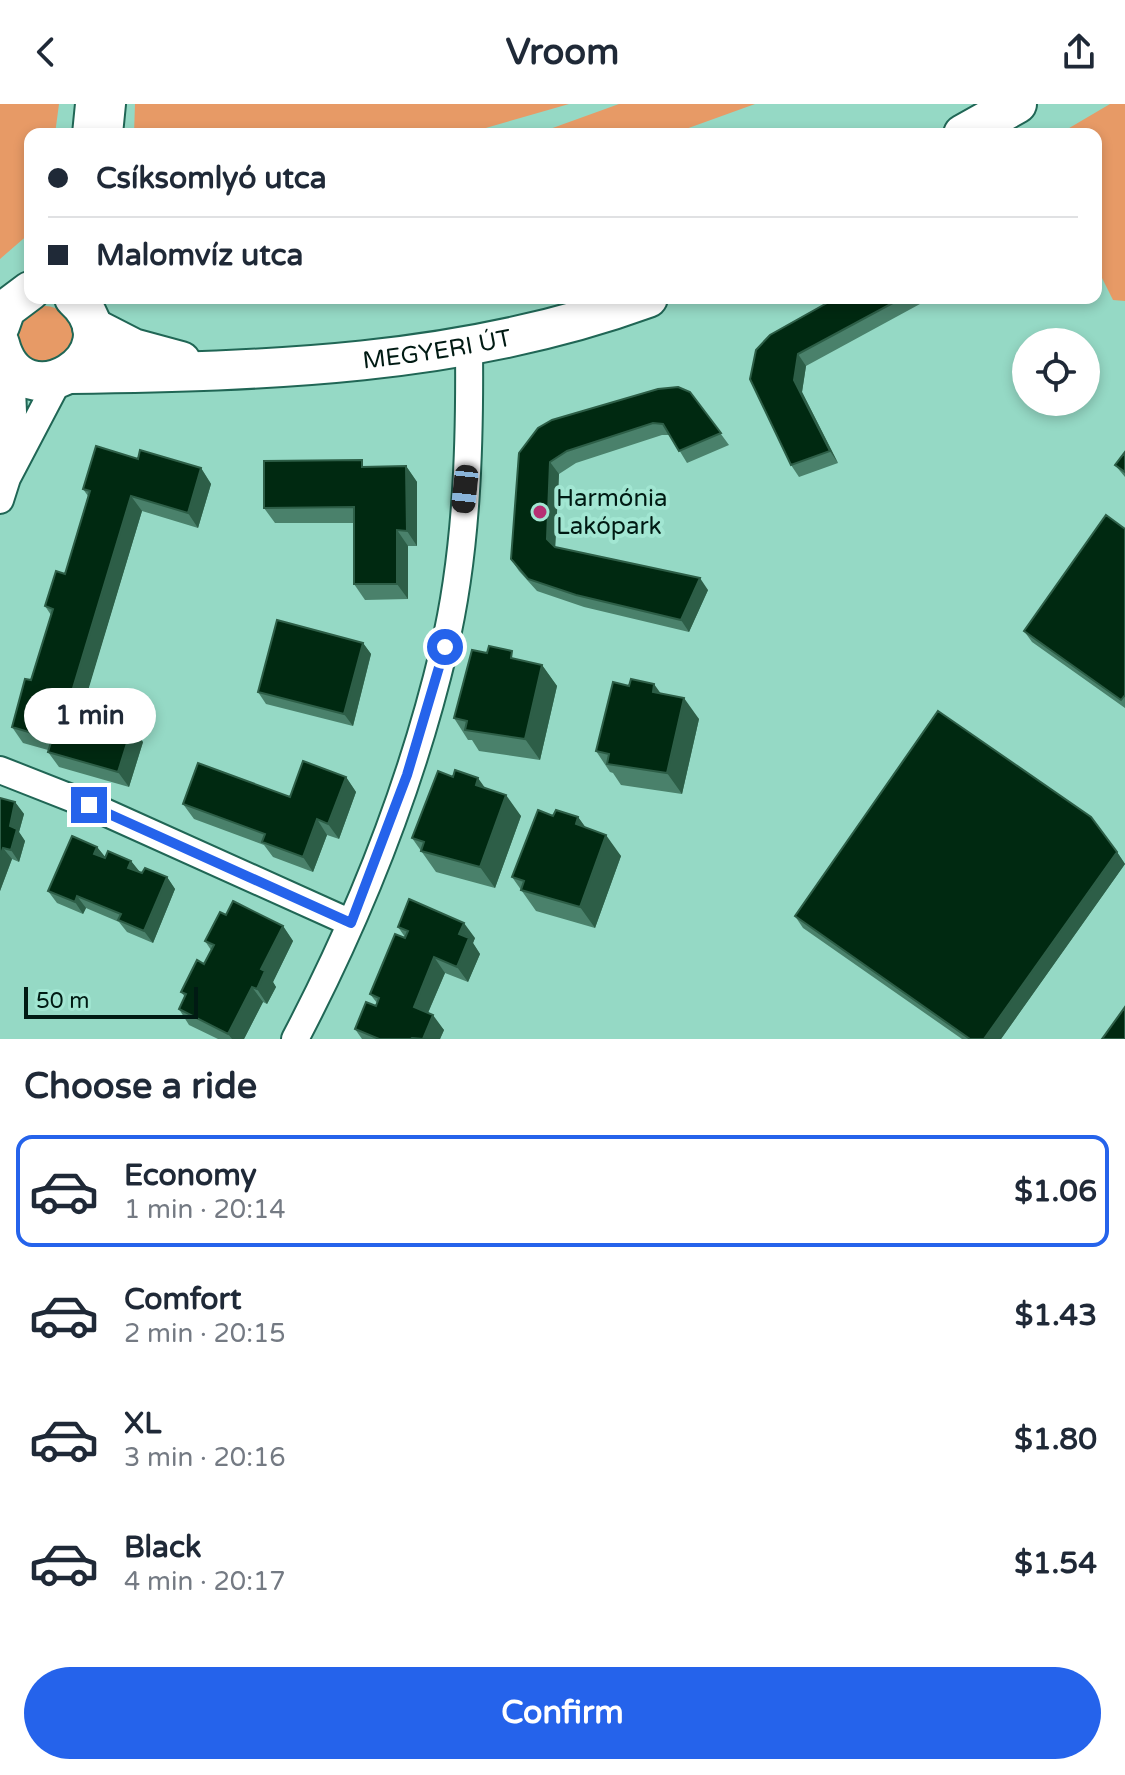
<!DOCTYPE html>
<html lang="en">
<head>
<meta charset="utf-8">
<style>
	:root { --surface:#fff; --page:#f2f2f3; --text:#1f2937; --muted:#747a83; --line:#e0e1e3; --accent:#2563eb }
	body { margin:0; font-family:"Varela Round",sans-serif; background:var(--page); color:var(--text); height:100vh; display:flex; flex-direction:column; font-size:30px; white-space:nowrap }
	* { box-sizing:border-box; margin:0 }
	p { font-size:26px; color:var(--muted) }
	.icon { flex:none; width:44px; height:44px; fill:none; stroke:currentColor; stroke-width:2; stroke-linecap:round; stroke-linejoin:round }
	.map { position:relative; height:935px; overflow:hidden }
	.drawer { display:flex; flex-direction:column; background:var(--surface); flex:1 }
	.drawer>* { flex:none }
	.top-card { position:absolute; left:24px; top:24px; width:1078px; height:176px; border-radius:16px; box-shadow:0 4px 12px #0003; display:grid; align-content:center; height:176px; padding:0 24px; background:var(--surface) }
	.tools { position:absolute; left:1012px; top:224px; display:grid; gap:16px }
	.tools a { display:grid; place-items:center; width:88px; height:88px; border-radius:50%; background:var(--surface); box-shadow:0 4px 12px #0003; font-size:40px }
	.scale { position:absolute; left:24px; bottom:20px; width:174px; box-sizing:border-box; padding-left:8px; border:4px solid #001a13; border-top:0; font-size:22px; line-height:28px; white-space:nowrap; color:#001a13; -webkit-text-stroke:6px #a2e6d2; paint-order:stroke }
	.end { position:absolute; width:36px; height:36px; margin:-18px; border:10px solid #2563eb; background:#fff; box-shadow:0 0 0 4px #fff }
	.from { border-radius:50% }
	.bubble { position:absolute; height:56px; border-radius:28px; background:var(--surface); box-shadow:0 4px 12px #0003; font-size:26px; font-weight:700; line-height:56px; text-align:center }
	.car { position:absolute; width:24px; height:48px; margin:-24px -12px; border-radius:10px; box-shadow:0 0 6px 2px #0007; background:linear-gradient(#222 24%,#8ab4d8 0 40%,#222 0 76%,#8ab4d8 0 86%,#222 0) }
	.top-card b { display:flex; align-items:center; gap:28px; height:76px; font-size:30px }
	.top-card b+b { border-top:2px solid var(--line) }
	.top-card i { width:20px; height:20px; background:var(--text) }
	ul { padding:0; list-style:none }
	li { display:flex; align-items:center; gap:24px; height:112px; margin:0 16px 12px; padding:0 8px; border:4px solid transparent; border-radius:16px }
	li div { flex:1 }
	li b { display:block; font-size:30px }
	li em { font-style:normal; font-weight:700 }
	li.on { border-color:var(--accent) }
	li>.icon { width:72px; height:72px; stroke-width:1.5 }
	h2 { padding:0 24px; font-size:36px; line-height:96px }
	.cta { display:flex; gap:16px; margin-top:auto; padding:16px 24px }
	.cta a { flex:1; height:92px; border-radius:48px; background:var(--accent); color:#fff; font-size:32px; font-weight:700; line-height:92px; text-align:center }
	header { display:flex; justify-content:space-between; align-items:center; height:104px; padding:0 24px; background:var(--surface); font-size:36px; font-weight:700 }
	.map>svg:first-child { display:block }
	.green { fill:#e79a66 }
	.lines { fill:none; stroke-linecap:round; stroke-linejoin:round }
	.street-casing { stroke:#206655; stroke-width:30 }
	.secondary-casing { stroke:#206655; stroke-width:42 }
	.street { stroke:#fff; stroke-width:26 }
	.secondary { stroke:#fff; stroke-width:38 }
	.wall { fill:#4a816b }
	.shaded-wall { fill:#2d5e47 }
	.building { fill:#002911; stroke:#2d5e47; stroke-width:2 }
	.route { stroke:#2563eb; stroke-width:10 }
	.poi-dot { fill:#b63073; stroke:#a2e6d2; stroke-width:3 }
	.labels { text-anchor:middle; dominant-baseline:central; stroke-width:8; stroke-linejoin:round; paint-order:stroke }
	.street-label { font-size:24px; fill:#001a13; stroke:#a2e6d2 }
	.poi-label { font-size:24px; fill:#001a13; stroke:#a2e6d2; text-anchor:start }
</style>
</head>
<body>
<header><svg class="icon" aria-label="back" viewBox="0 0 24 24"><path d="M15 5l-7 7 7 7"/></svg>Vroom<svg class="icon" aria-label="share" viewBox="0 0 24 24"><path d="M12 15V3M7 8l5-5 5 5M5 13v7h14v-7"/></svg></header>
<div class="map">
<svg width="1125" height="935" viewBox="0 0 1125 935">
	<rect width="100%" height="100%" fill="#95d9c5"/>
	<path class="green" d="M0,0H59L55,30H30V129L0,155Z
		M135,0H569L465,30H134Z
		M619,0H755L672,30H536Z
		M1110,0H1125V197L1113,196L1096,162V30H1059Z
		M17 230a28 28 0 1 1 56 0a28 28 0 1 1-56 0Z"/>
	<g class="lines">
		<defs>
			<path id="street" d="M86,30L89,0
				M109,30L112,0
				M9,358L13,308L11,262
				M0,396L7,374L59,275
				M0,666L89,701L351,819
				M295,935C359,813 412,680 444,545C467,448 470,342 469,243"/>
			<g id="secondary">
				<path d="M963,30L1017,0"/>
				<path d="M0,222L6,205L30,187"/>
				<path d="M92,223L133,244L181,257"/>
				<path d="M0,240C21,322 138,251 74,194"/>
				<path id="s1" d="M70,270C266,267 462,262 648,194"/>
			</g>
		</defs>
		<use href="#street" class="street-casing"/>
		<use href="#secondary" class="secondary-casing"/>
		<use href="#street" class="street"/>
		<use href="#secondary" class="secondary"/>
	</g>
	<path class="wall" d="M836,194H931L806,262L802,288L838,359L799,373L791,361L750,275Z
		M690,288L729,341L687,359L670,331H662L576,359L559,370L555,443L708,486L689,528L584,503L537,487L519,467L511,455L519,349Z
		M1125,348V373L1115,361Z
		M138,355L201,364L211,380L198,424L142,407L81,608L143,638L129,683L59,663L48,648V646L23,639L12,623L31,576L51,511L45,502L65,470L88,392L83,385Z
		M406,362L417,378V442H408V495L365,496L354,480V419H275L264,404L366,363Z
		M1125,425V604L1032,538L1024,527Z
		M363,539L371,550L353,622L266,600L258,588Z
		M518,556L542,561L557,582L540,656L479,647L472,636H468L454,614Z
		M661,589L699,615L682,690L621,681L613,669L610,668L596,647Z
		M346,673L356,688L339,735L327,731L313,768L273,753L264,741L194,715L183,700L290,693Z
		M485,684L521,712L495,784L436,768L412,734Z
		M0,694L15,698L24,710L19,728L25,737L19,758L12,755L0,787Z
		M553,712L578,713L586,724L621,752L595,824L536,807L512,773Z
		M97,743L105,753L131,757L139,768L167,773L175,785L153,839L127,828L119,818L86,804L83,810L57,799L48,787Z
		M1117,748L1125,760L1001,935H962L803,824L795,812Z
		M226,811L283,822L293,837L273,878L276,883L267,900L263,898L244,935H218L189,921L179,905L185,893L181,888L204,860L211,846L205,837Z
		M398,823L475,834L473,839L480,850L468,878L445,869L428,909L444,926L440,935H362L355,925L376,902L377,899L370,890L405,833Z"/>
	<path class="shaded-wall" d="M798,250L806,262L802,288L838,359L830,347L794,276Z
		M550,358L559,370L555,447L547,435Z
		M406,362L417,378V442L407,427Z
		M201,364L211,380L198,424L188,409Z
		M131,392L142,407L78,620L67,604Z
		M397,426L408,442V495L397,480Z
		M700,474L708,486L689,528L681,516Z
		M363,539L371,550L353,622L344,610Z
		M542,561L557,582L540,656L525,635Z
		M654,580L669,601L653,588Z
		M684,594L699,615L682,690L667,669Z
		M132,623L143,638L129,683L118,668Z
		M346,673L356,688L339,735L328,720Z
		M478,674L493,695L476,681Z
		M506,691L521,712L495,784L480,763Z
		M15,698L24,710L19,728L25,737L19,758L11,746L10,722Z
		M578,713L593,734L576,720Z
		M317,715L327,731L313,768L303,753Z
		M606,731L621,752L595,824L580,803Z
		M97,743L106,754L94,750Z
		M3,744L12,755L0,787V753Z
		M1117,748L1125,760L1001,935H984Z
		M131,757L140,768L128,764Z
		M167,773L175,785L153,839L144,827Z
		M77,792L86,804L83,810L75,798Z
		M464,819L475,834L473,839L480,850L468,878L457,863L459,830Z
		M283,822L293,837L273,878L276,883L267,900L257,885L261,865Z
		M434,853L445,869L424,918L414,903Z
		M252,883L263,898L244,935H232L228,930Z
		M433,911L444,926L440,935H423Z"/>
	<path class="building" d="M836,194H902L798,250L794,276L830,347L791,361L750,275L756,246L770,231Z
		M678,283L690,288L721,329L679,347L663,320L653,319L567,347L550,358L547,435L555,443L700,474L681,516L576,491L528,475L511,455L519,349L538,324L552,316L658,285Z
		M96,342L138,355L140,346L201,364L188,409L131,392L67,604L132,623L118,668L48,648L52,635L12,623L25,575L31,576L53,505L45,502L56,467L65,470L90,387L83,385Z
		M1125,348V368L1115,361Z
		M362,356V363L406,362L407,427L397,426V480H354V403L264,404V357Z
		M1106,411L1125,425V591L1121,596L1024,527Z
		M277,516L363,539L344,610L258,588Z
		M489,542L512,547L511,554L542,561L525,635L465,626L467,617L454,614L472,546L487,549Z
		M631,575L654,580L653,588L684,594L667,669L607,660L609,650L596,647L613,578L629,582Z
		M938,607L1091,713L1117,748L984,935H970L795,812Z
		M303,657L346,673L328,720L317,715L303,753L262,738L265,730L183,700L198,659L290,693Z
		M455,666L478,674L476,681L506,691L480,763L421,747L424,738L412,734L438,667L453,673Z
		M0,694L15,698L10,722L17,725L11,746L3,744L0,753Z
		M538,706L553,712L556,706L578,713L576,720L606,731L580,803L521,786L524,777L512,773Z
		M72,732L97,743L94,750L105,754L108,747L131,757L128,764L142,769L145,764L167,773L144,827L118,816L121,810L77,792L75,798L48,787Z
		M409,795L464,819L459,830L469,834L457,863L434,853L414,903L433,911L423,935L412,934L411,935H379L355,925L366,898L376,902L379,894L370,890L395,830L405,834L408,827L398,823Z
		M233,797L283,822L261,865L265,867L257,885L252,883L228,930L179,905L186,890L181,888L197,856L204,860L214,841L205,837L220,808L226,811Z
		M1125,903V935H1102Z"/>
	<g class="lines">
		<path class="route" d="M89,701L351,819L407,671L445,543"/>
	</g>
	<circle class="poi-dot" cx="540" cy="408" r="8"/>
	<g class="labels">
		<g class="street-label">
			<text stroke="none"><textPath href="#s1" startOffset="368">MEGYERI ÚT</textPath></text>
		</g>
		<g class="poi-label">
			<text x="556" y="394">Harmónia<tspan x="556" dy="28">Lakópark</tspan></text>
		</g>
	</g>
</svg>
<div class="tools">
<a><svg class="icon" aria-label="locate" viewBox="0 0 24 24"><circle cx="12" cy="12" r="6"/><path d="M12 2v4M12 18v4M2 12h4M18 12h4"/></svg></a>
</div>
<div class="scale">50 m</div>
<i class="end from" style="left:445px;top:543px"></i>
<i class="end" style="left:89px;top:701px"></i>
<div class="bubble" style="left:24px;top:584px;width:132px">1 min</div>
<i class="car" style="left:465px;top:385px;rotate:186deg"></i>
<div class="top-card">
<b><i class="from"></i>Csíksomlyó utca</b>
<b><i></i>Malomvíz utca</b>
</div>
</div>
<section class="drawer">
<h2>Choose a ride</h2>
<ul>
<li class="on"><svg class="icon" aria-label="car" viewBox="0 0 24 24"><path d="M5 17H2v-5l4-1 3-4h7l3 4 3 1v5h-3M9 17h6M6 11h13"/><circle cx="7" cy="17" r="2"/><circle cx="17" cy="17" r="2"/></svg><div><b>Economy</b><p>1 min · 20:14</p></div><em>$1.06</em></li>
<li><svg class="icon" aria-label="car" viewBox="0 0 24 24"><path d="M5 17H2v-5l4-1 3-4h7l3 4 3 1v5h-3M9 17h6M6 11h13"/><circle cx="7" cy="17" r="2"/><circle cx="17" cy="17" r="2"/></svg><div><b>Comfort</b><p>2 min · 20:15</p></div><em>$1.43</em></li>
<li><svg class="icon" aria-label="car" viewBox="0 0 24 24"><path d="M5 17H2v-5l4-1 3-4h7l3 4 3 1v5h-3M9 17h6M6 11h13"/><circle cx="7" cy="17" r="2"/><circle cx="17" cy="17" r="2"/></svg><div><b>XL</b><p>3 min · 20:16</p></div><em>$1.80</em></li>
<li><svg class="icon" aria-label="car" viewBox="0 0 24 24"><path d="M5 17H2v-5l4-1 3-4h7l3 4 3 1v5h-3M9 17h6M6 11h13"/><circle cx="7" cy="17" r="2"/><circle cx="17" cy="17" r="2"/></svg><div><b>Black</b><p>4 min · 20:17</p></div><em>$1.54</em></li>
</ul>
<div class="cta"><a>Confirm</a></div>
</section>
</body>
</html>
